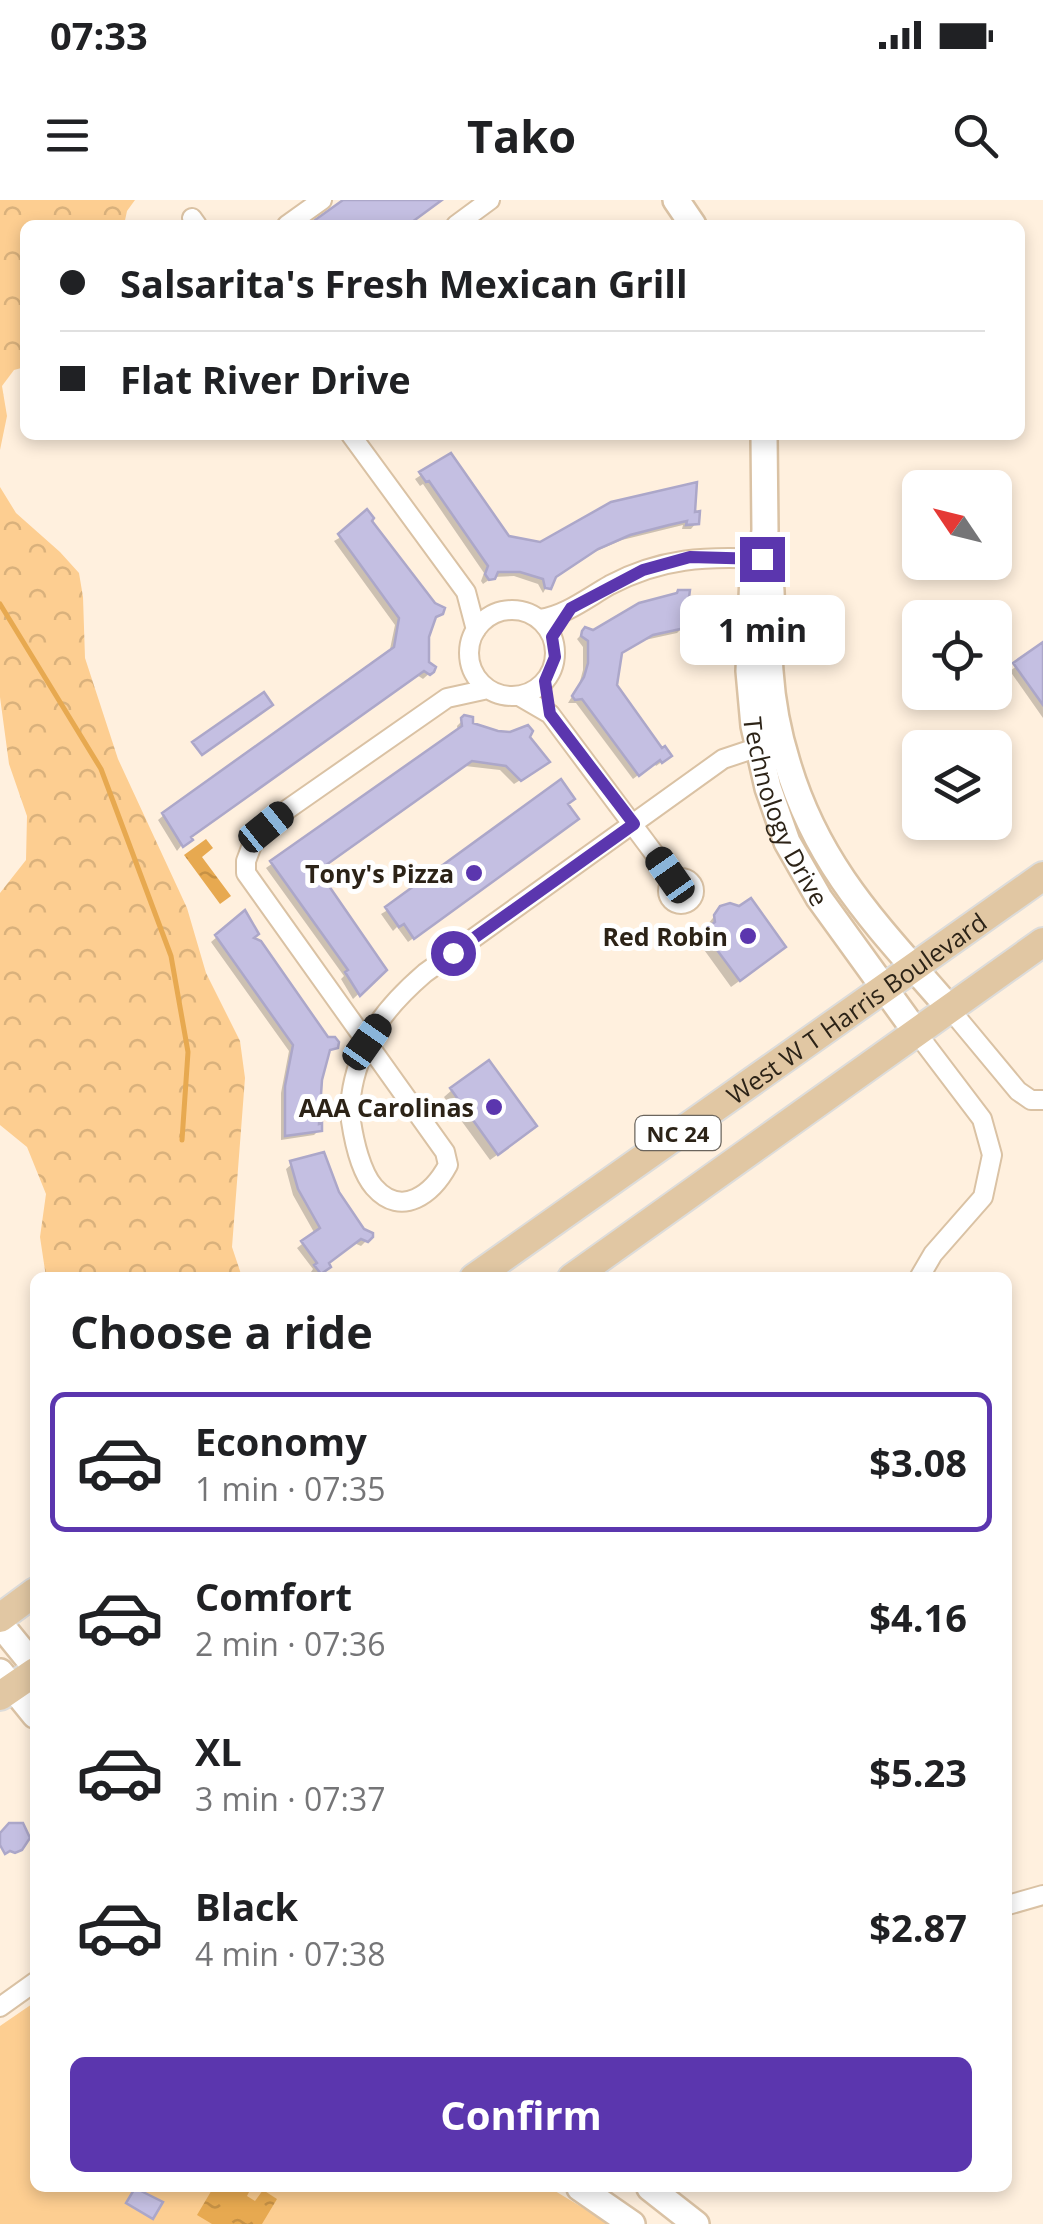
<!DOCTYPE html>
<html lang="en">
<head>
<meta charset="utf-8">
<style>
	:root { --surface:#fff; --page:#f6f6f6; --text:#202124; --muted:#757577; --line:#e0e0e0; --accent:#5b36ae }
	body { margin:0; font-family:"Open Sans",sans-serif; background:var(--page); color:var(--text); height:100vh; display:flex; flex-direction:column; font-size:38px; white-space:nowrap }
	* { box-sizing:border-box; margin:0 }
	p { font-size:32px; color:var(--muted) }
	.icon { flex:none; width:55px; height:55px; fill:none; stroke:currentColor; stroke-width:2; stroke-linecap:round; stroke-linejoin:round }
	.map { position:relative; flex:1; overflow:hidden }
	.drawer { position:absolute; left:30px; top:1072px; width:982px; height:920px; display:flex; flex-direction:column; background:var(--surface); border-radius:15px; box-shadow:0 5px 15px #0003 }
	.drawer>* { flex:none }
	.banner { position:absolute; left:20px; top:20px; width:1005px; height:220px; border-radius:15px; box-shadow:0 5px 15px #0003; display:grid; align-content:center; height:220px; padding:0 40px; background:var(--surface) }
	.needle { width:65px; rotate:305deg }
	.tools { position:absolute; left:902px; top:270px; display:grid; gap:20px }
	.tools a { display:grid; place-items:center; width:110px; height:110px; border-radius:15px; background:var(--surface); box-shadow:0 5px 15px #0003; font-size:50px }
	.end { position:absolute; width:45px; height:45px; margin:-22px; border:12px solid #5b36ae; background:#fff; box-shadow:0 0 0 5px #fff }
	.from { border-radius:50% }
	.bubble { position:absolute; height:70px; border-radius:15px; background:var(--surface); box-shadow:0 5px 15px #0003; font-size:32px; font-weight:700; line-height:70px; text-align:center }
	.car { position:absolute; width:30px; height:60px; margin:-30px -15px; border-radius:12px; box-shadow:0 0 8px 2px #0007; background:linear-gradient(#222 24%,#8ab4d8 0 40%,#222 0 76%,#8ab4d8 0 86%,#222 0) }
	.banner b { display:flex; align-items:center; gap:35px; height:95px; font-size:38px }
	.banner b+b { border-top:2px solid var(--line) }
	.banner i { width:25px; height:25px; background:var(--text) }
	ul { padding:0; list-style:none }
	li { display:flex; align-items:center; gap:30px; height:140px; margin:0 20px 15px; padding:0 20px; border:5px solid transparent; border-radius:15px }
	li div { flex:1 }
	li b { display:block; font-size:38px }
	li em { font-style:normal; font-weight:700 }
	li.on { border-color:var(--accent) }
	li>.icon { width:90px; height:90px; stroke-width:1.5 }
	h2 { padding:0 40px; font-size:45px; line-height:120px }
	.button { display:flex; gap:20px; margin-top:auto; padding:20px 40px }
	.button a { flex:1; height:115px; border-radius:15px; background:var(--accent); color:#fff; font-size:40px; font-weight:700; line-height:115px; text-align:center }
	.status { display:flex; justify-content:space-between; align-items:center; height:70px; padding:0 50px; background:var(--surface); direction:ltr }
	.status svg { height:28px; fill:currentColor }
	header { display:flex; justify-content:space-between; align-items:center; height:130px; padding:0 40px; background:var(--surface); font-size:45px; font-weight:700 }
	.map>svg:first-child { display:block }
	.forest { fill:url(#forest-crowns) }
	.garden { fill:#fdce91 }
	.water { fill:url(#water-ripples) }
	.shadow { fill:#0003 }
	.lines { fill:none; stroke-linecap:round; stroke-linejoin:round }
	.stream { stroke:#e7a950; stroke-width:5 }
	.building { fill:#c4bfe2; stroke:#aca7c9; stroke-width:2.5 }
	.street-casing { stroke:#dac2a4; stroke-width:22 }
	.secondary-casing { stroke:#dac2a4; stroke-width:30 }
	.primary-casing { stroke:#dddcda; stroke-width:32 }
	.street { stroke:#fff; stroke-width:18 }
	.secondary { stroke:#fff; stroke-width:25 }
	.primary { stroke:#e1c7a3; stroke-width:28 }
	.route { stroke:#5b36ae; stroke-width:12 }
	.poi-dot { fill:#5b36ae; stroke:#fff; stroke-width:4 }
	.labels { text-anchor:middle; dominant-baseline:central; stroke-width:10; stroke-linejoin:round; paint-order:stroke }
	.shield { fill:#fff; stroke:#6b655d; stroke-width:2.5 }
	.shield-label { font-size:22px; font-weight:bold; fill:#2c2317 }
	.street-label { font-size:25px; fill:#2c2317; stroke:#fff }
	.poi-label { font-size:25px; font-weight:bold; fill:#2c2317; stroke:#fff; text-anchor:end }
</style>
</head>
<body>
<div class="status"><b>07:33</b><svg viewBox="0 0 49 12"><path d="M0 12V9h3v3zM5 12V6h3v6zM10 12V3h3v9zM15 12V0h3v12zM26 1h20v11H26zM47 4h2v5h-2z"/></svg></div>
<header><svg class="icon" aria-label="menu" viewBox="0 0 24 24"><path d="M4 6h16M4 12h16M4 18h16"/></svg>Tako<svg class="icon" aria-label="search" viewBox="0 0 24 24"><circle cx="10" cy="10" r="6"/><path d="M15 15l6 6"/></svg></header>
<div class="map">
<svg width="1043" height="2024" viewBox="0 0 1043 2024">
	<defs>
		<pattern id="forest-crowns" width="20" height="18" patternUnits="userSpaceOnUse" patternTransform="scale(2.5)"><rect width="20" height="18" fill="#fdce91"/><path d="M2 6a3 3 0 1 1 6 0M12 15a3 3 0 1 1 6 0" fill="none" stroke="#d9b17c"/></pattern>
		<pattern id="water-ripples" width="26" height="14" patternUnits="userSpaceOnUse" patternTransform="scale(2.5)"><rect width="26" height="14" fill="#e7a950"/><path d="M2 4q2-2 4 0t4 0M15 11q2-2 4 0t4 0" fill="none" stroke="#c69145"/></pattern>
	</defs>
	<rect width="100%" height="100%" fill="#fff0de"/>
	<path class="forest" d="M0,0H135L127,11L124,25H25V167L14,170L2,186L7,216L0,250Z
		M0,287L16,313L60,352L79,373L83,397L85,458L118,559L187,708L206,773L240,841L245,878L232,1047L242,1077H46L40,1037L46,994L27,947L0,925V693L26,660L27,616L9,564L0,497Z"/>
	<path class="garden" d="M35,1802V1988H550L610,2024H0V1826Z"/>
	<path class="water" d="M206,639L213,648L202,657L231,696L220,704L184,655Z
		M213,1988H251L247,1996L255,2001L263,1990L277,1999L262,2024H212L197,2015Z"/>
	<path class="shadow" d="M450,256L508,339L541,344L692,315L696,323L691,329H682L683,325L622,340L590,354L552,378L543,393L538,384L514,376L493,377L483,384L481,381L484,373L423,284L420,286L415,279Z
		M369,321L438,415L431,422L425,451L432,471L423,479L417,475L188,637L177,651L158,620L164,615L389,454L395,425L334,341Z
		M683,427L677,433L645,440L619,455L614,486L663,561L656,566L654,563L633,579L576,503H568L579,485L583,470V447L577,439L586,430L594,433Z
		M1043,446V518L1010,471Z
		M465,518L471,525L498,534L527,537L541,567L514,584L500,570L465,566L324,666L318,675L384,770L353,799L341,779L344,776L266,668L458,532L457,526Z
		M566,605L571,624L408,742L397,727L393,731L381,714Z
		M721,708L775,755L731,787L697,740L708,730V724Z
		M217,737L251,738L335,847L329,852L319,879L316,927L319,930L314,935L281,940V893L289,851L211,742Z
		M452,890L526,934L490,960L444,897Z
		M292,964L336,993L363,1031L371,1036L361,1046L354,1043L326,1063L315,1078L311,1072L313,1069L297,1048L315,1034L293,995L286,969Z"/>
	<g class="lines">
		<path class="stream" d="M0,404L101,569L171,756L188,852L182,940"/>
	</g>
	<path class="building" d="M343,0H442L408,25H308Z
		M451,253L509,336L540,342L611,302L697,282L695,312L700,311L699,324L686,325L687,321L669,325L630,335L598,349L556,377L551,389L545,388L543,379L520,372H498L495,379L489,380L485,374L488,366L429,281L426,282L419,272Z
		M367,309L374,318L372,321L435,403L445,408L443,414L436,417L429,437V462L436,467L434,472L430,475L424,471L191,637L193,640L183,647L162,613L394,447L399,418L338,334Z
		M678,390H690L685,428L653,435L622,453L617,485L662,548L665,546L672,556L662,563L660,560L639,576L582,499L575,500L572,496L584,477L588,463V441L581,436L582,431L585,427L593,430L639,403L677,393Z
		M1043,442V505L1013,463Z
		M264,492L273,505L202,555L192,542Z
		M464,515L473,517V523L498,531L510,532L528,525L533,531L530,537L550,562L521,581L506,566L472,561L326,665L328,668L320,673L387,770L360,796L345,772L348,770L270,661L462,526L461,518Z
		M561,579L575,599L568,604L579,619L414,739L404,724L399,727L385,707Z
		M751,698L786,747L740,781L703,731L715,722L714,715L720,706L730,703L739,706Z
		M245,710L259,734L254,738L261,741L328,837H335L339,842L338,848L330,850L322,880L319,924L322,923V931L285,936V886L293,845L215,735Z
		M489,860L537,926L498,955L450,888Z
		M324,952L339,992L364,1029L373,1033V1037L368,1042L361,1039L329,1063L331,1067L321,1074L314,1065L317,1063L301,1041L320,1028L298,989L290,961Z
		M9,1623H23L30,1638L22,1650L15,1653L10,1651L5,1654L0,1645V1633Z
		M135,1988L163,2002L153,2019L126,2003Z"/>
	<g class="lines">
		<defs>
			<path id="street" d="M192,18L197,25
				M287,25L322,0
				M456,25L490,0
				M351,235L466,392L476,430
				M469 453a43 43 0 1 1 86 0a43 43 0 1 1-86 0Z
				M540,419C566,415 587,398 610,385C661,358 706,356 762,359
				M488,489L447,498L288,609L266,627L252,645L246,661V673L445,952L448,965C433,993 402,1019 374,987C361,972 354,941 351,921C348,896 356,868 366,845C378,817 403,792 425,773L723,559L759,547
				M519,496L550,514L674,680
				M668 691a13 13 0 1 1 26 0a13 13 0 1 1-26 0Z
				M949,808L1018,891L1031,900H1043
				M916,832L982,919L992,955L983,997L933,1054L919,1078
				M1008,1705L1043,1695
				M0,1807L35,1782"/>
			<g id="secondary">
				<path d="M676,0L693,25"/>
				<path id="s1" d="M764,235L765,330L762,359L753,375L749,471L754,526L768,588L787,642L819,698L916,832"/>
				<path d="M762,359C779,379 767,443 770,471C772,501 778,533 787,562C818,668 879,727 949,808"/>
				<path d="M0,1424L35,1467"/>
				<path d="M0,1472L35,1515"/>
				<path d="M580,1988L632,2024"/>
				<path d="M650,1988L696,2024"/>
			</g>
			<g id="primary">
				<path id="s2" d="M474,1078L1043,676"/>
				<path d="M572,1078L1043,742"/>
				<path d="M0,1418L35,1392"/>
				<path d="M0,1496L35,1472"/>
			</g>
		</defs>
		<use href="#street" class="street-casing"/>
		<use href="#secondary" class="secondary-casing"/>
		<use href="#primary" class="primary-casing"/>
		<use href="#street" class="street"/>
		<use href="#secondary" class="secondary"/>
		<use href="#primary" class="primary"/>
	</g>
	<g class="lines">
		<path class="route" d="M453,753L634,624L550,514L545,481L555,457L552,437L571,408L643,370L690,357L762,359"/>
	</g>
	<g class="poi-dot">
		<circle cx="474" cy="673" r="10"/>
		<circle cx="748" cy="736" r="10"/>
		<circle cx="494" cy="907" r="10"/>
	</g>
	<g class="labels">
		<rect class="shield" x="635.5" y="916" width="85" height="34" rx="8"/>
		<g class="shield-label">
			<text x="678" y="933">NC 24</text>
		</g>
		<g class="street-label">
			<text stroke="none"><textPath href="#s1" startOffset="385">Technology Drive</textPath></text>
			<text stroke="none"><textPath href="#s2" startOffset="468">West W T Harris Boulevard</textPath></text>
		</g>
		<g class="poi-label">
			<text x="454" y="673">Tony's Pizza</text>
			<text x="728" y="736">Red Robin</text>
			<text x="474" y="907">AAA Carolinas</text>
		</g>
	</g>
</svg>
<div class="tools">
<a><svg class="needle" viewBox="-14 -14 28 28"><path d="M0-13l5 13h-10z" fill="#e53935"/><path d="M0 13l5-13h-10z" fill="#757577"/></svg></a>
<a><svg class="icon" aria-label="locate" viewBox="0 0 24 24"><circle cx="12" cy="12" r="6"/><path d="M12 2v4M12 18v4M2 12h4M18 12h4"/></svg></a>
<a><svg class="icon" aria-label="layers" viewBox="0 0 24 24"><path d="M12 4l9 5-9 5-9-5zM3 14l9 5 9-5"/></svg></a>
</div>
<i class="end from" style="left:453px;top:753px"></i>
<i class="end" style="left:762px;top:359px"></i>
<div class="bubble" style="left:680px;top:395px;width:165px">1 min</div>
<i class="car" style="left:266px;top:627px;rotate:51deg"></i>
<i class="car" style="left:670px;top:675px;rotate:325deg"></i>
<i class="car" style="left:367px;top:842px;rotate:35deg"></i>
<div class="banner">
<b><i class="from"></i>Salsarita's Fresh Mexican Grill</b>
<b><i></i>Flat River Drive</b>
</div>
<section class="drawer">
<h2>Choose a ride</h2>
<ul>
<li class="on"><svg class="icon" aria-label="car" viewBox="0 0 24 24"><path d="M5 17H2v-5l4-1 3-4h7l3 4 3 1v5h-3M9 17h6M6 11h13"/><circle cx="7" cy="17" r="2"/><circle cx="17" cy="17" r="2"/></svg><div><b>Economy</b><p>1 min · 07:35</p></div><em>$3.08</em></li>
<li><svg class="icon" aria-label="car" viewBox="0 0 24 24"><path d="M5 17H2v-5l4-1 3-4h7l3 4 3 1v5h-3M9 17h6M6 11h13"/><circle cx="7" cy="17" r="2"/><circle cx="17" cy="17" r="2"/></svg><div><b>Comfort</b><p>2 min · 07:36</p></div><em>$4.16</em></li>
<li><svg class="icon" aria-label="car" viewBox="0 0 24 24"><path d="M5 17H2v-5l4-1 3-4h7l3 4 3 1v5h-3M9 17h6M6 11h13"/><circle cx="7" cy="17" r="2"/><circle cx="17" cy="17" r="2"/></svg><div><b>XL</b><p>3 min · 07:37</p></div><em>$5.23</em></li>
<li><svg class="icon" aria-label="car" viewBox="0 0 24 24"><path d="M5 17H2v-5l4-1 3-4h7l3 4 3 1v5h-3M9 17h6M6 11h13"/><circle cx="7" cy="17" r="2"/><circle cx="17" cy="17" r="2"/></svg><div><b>Black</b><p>4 min · 07:38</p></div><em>$2.87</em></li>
</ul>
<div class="button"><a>Confirm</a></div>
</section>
</div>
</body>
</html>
